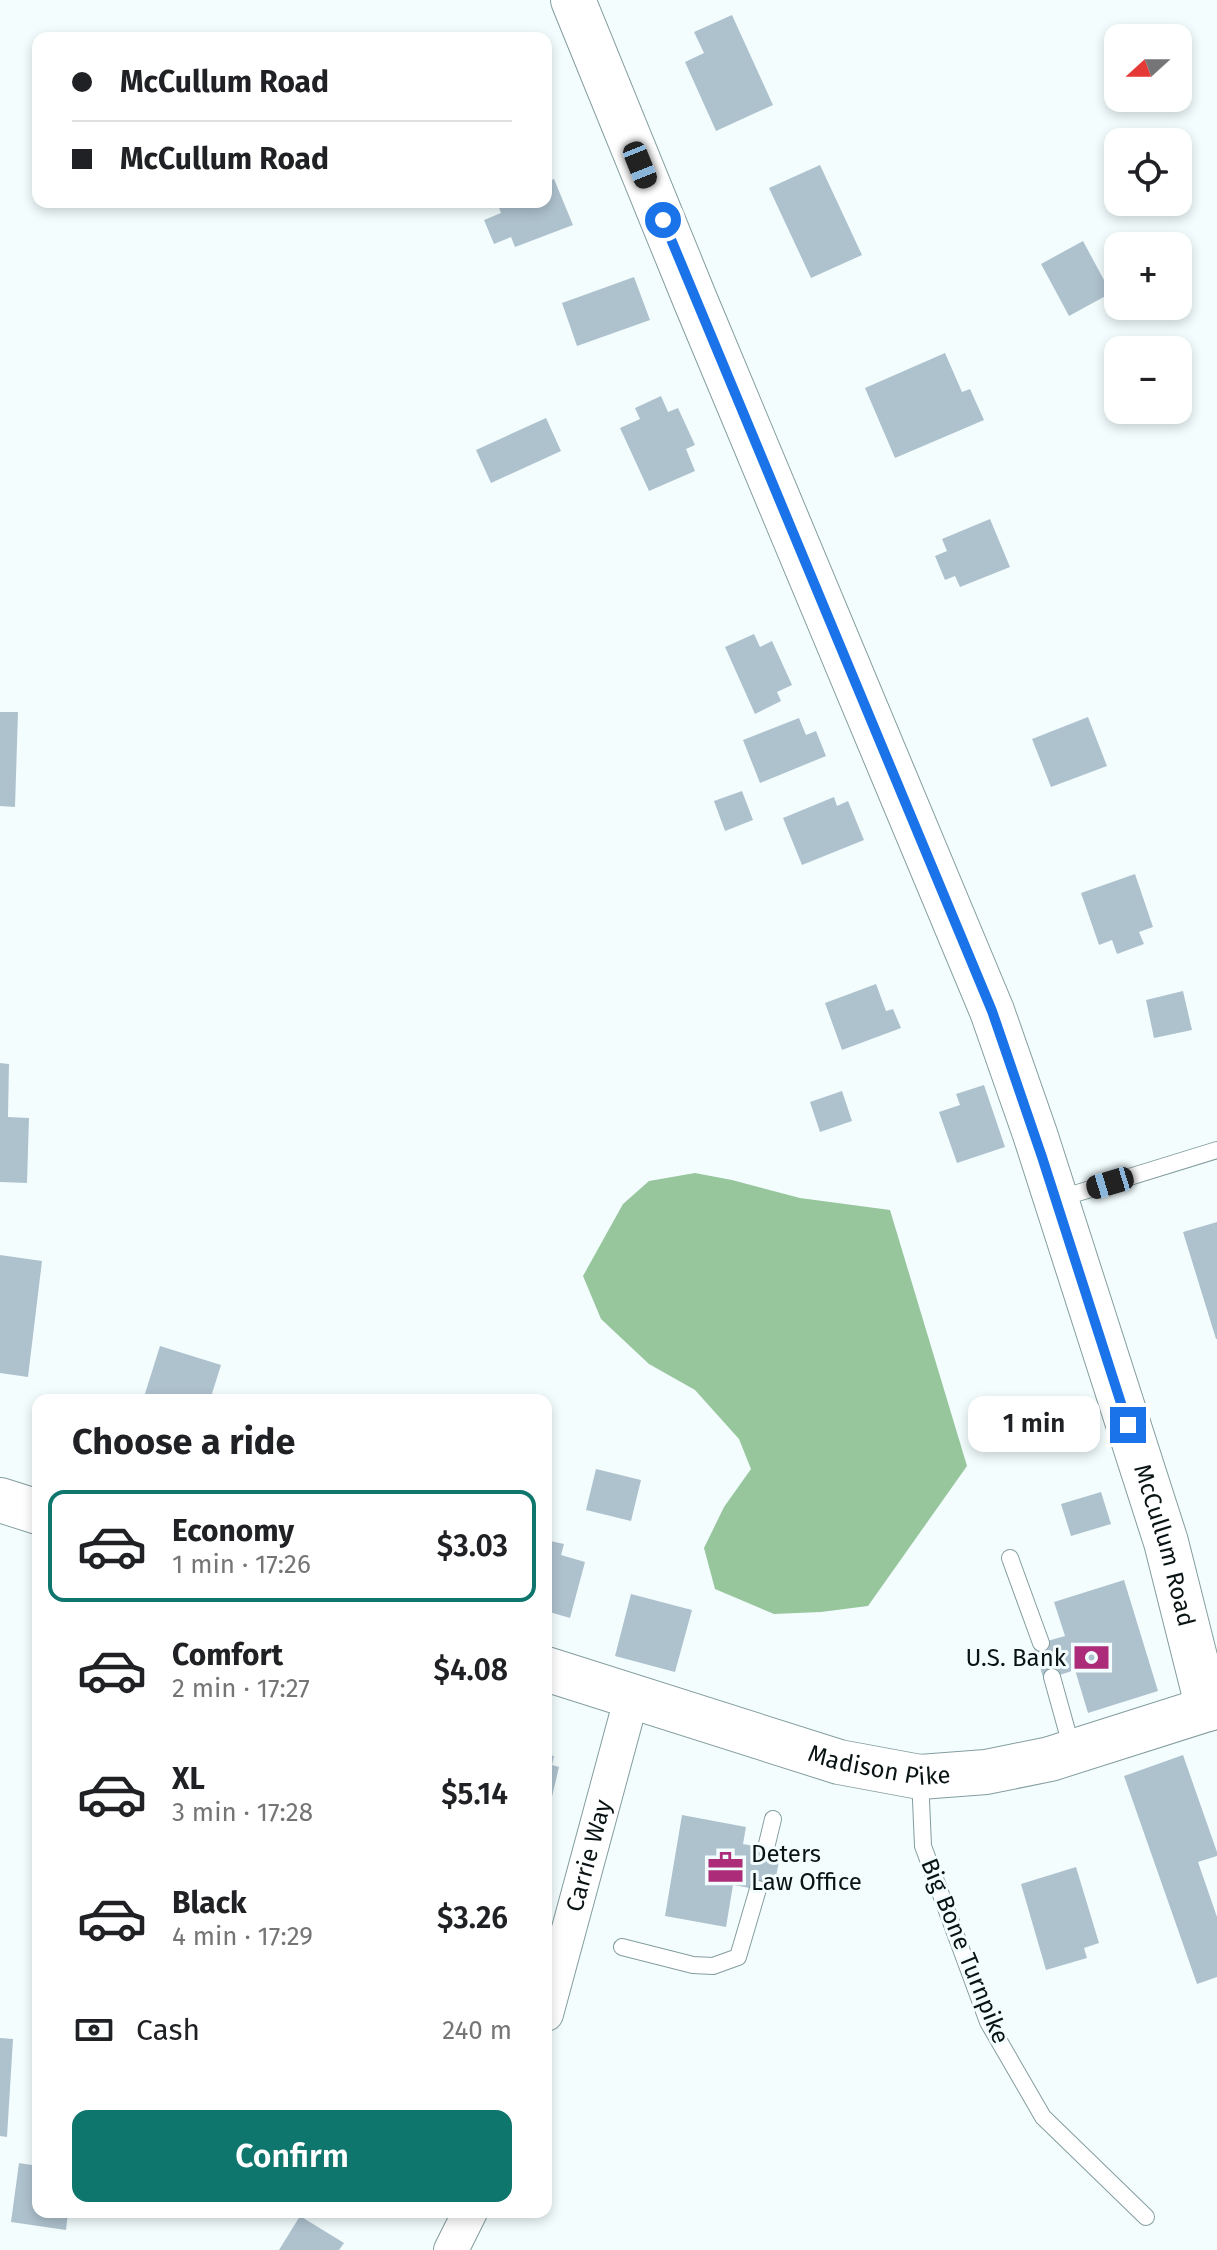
<!DOCTYPE html>
<html lang="en">
<head>
<meta charset="utf-8">
<style>
	:root { --surface:#fff; --page:#f2f2f2; --text:#202124; --muted:#757577; --line:#e0e0e0; --accent:#0f766e }
	body { margin:0; font-family:"Fira Sans",sans-serif; background:var(--page); color:var(--text); height:100vh; display:flex; flex-direction:column; font-size:30px; white-space:nowrap }
	* { box-sizing:border-box; margin:0 }
	p { font-size:26px; color:var(--muted) }
	.icon { flex:none; width:44px; height:44px; fill:none; stroke:currentColor; stroke-width:2; stroke-linecap:round; stroke-linejoin:round }
	.map { position:relative; flex:1; overflow:hidden }
	.side { position:absolute; left:32px; top:1394px; width:520px; height:824px; display:flex; flex-direction:column; background:var(--surface); border-radius:16px; box-shadow:0 4px 12px #0003 }
	.side>* { flex:none }
	.banner { position:absolute; left:32px; top:32px; width:520px; height:176px; border-radius:16px; box-shadow:0 4px 12px #0003; display:grid; align-content:center; height:176px; padding:0 40px; background:var(--surface) }
	.needle { width:52px; rotate:249deg }
	.tools { position:absolute; left:1104px; top:24px; display:grid; gap:16px }
	.tools a { display:grid; place-items:center; width:88px; height:88px; border-radius:16px; background:var(--surface); box-shadow:0 4px 12px #0003; font-size:40px }
	.end { position:absolute; width:36px; height:36px; margin:-18px; border:10px solid #1a73e8; background:#fff; box-shadow:0 0 0 4px #fff }
	.from { border-radius:50% }
	.bubble { position:absolute; height:56px; border-radius:16px; background:var(--surface); box-shadow:0 4px 12px #0003; font-size:26px; font-weight:600; line-height:56px; text-align:center }
	.car { position:absolute; width:24px; height:48px; margin:-24px -12px; border-radius:10px; box-shadow:0 0 6px 2px #0007; background:linear-gradient(#222 24%,#8ab4d8 0 40%,#222 0 76%,#8ab4d8 0 86%,#222 0) }
	.banner b { display:flex; align-items:center; gap:28px; height:76px; font-size:30px }
	.banner b+b { border-top:2px solid var(--line) }
	.banner i { width:20px; height:20px; background:var(--text) }
	ul { padding:0; list-style:none }
	li { display:flex; align-items:center; gap:24px; height:112px; margin:0 16px 12px; padding:0 24px; border:4px solid transparent; border-radius:16px }
	li div { flex:1 }
	li b { display:block; font-size:30px }
	li em { font-style:normal; font-weight:600 }
	li.current { border-color:var(--accent) }
	li>.icon { width:72px; height:72px; stroke-width:1.5 }
	h2 { padding:0 40px; font-size:36px; line-height:96px }
	.pay { display:flex; align-items:center; gap:20px; height:88px; padding:0 40px; font-size:30px }
	.pay p { margin-inline-start:auto }
	.action { display:flex; gap:16px; margin-top:auto; padding:16px 40px }
	.action a { flex:1; height:92px; border-radius:16px; background:var(--accent); color:#fff; font-size:32px; font-weight:600; line-height:92px; text-align:center }
	.map>svg:first-child { display:block }
	.forest { fill:#97c69d }
	.building { fill:#aec2ce }
	.lines { fill:none; stroke-linecap:round; stroke-linejoin:round }
	.lane-casing { stroke:#849d9f; stroke-width:18 }
	.street-casing { stroke:#849d9f; stroke-width:36 }
	.secondary-casing { stroke:#849d9f; stroke-width:46 }
	.lane { stroke:#fff; stroke-width:16 }
	.street { stroke:#fff; stroke-width:34 }
	.secondary { stroke:#fff; stroke-width:44 }
	.route { stroke:#1a73e8; stroke-width:10 }
	.labels { text-anchor:middle; dominant-baseline:central; stroke-width:6; stroke-linejoin:round; paint-order:stroke }
	.street-label { font-size:24px; fill:#0a1314; stroke:#f3fdfe }
	.poi-label { font-size:24px; fill:#0a1314; stroke:#f3fdfe; text-anchor:end }
</style>
</head>
<body>
<div class="map">
<svg width="1217" height="2250" viewBox="0 0 1217 2250">
	<rect width="100%" height="100%" fill="#f3fdfe"/>
	<path class="forest" d="M695,1173L732,1180L800,1198L890,1210L967,1466L868,1606L821,1612L774,1614L715,1589L704,1548L724,1507L751,1469L739,1439L695,1390L649,1364L601,1319L583,1276L623,1204L649,1181Z"/>
	<path class="building" d="M732,15L773,105L716,131L685,62L704,53L694,32Z
		M820,165L862,255L811,278L769,188Z
		M554,179L573,225L515,247L511,237L494,244L484,220L501,213L497,202H546V182Z
		M1083,241L1111,293L1069,316L1041,264Z
		M634,277L650,320L577,346L562,303Z
		M945,353L962,392L970,389L984,420L895,458L865,388Z
		M661,396L668,412L678,408L695,445L686,449L695,471L649,491L620,428L640,419L635,408Z
		M546,418L561,451L491,483L476,450Z
		M990,519L1010,567L960,587L955,576L945,580L935,556L947,551L942,539Z
		M754,634L760,647L772,641L792,685L777,692L781,701L755,714L725,647Z
		M0,712H18L15,807L0,806Z
		M1088,717L1107,766L1051,787L1032,739Z
		M799,718L806,735L816,731L826,756L760,783L743,740Z
		M742,791L753,820L725,831L714,801Z
		M834,797L837,806L848,801L864,840L802,865L783,818Z
		M1135,874L1153,927L1139,932L1144,944L1117,954L1112,940L1099,945L1081,893Z
		M876,984L886,1011L893,1009L901,1028L842,1050L825,1003Z
		M1183,991L1192,1030L1154,1038L1146,1000Z
		M0,1063L9,1064L8,1117L29,1118L27,1183L0,1182Z
		M984,1085L1005,1147L957,1163L939,1112L960,1105L956,1094Z
		M842,1091L852,1121L820,1132L810,1102Z
		M1217,1222V1339H1216L1183,1232Z
		M0,1255L42,1261L28,1377L0,1373Z
		M160,1346L221,1365L210,1400H143Z
		M596,1469L641,1480L631,1521L586,1510Z
		M1101,1492L1111,1524L1071,1536L1061,1504Z
		M546,1540L564,1544L561,1555L585,1562L570,1618L546,1611Z
		M1124,1580L1158,1691L1088,1713L1075,1670L1044,1680L1033,1645L1065,1636L1054,1602Z
		M631,1594L692,1610L675,1672L615,1656Z
		M546,1754L554,1756L552,1765L559,1767L547,1818Z
		M1183,1755L1217,1852V1856L1198,1862L1217,1917V1977L1197,1984L1124,1776Z
		M682,1815L746,1827L743,1844L781,1851L773,1892L733,1885L726,1927L665,1916Z
		M1076,1867L1099,1943L1084,1948L1087,1958L1046,1970L1021,1884Z
		M0,2038L13,2039L7,2137L0,2136Z
		M19,2163L38,2166V2212H68L66,2230L11,2222Z
		M300,2216L344,2243L339,2250H279Z"/>
	<g class="lines">
		<defs>
			<path id="lane" d="M1058,1199L1217,1150
				M1010,1558L1041,1643
				M1052,1677L1072,1749
				M920,1777L923,1846L988,2022L1043,2117L1146,2217
				M766,1848L773,1819
				M622,1947L693,1965L713,1966L738,1957L758,1889"/>
			<g id="street">
				<path id="s1" d="M546,2014L632,1696"/>
				<path d="M451,2250L470,2212"/>
			</g>
			<g id="secondary">
				<path id="s2" d="M573,0L696,302L992,1011L1035,1134L1166,1542L1208,1709"/>
				<path d="M0,1500L38,1512"/>
				<path id="s3" d="M546,1669L839,1762L920,1777L986,1772L1050,1759L1217,1706"/>
			</g>
		</defs>
		<use href="#lane" class="lane-casing"/>
		<use href="#street" class="street-casing"/>
		<use href="#secondary" class="secondary-casing"/>
		<use href="#lane" class="lane"/>
		<use href="#street" class="street"/>
		<use href="#secondary" class="secondary"/>
	</g>
	<g class="lines">
		<path class="route" d="M663,220L992,1011L1042,1157L1128,1425"/>
	</g>
	<defs>
		<symbol id="bank-bare" viewBox="-9 -9 18 18"><path d="M-6-4H6V4H-6ZM0-2.3a2.3 2.3 0 1 0 0 4.6a2.3 2.3 0 1 0 0-4.6Z" fill="#ac2c79" stroke="#f3fdfe" stroke-width="2.5" paint-order="stroke"/></symbol>
		<symbol id="office-bare" viewBox="-9 -9 18 18"><path d="M-6-3h4V-5.5h4V-3h4V5H-6ZM-1-4.5V-3h2v-1.5ZM-6 0V1H6V0Z" fill="#ac2c79" stroke="#f3fdfe" stroke-width="2.5" paint-order="stroke"/></symbol>
	</defs>
	<g fill-rule="evenodd">
		<use href="#bank-bare" x="1066" y="1632" width="51" height="51"/>
		<use href="#office-bare" x="700" y="1842" width="51" height="51"/>
	</g>
	<g class="labels">
		<g class="street-label">
			<text stroke="none"><textPath href="#s2" startOffset="1656">McCullum Road</textPath></text>
			<text stroke="none"><textPath href="#s3" startOffset="348">Madison Pike</textPath></text>
			<text stroke="none"><textPath href="#s1" startOffset="164">Carrie Way</textPath></text>
			<text transform="translate(965 1951) rotate(68)">Big Bone Turnpike</text>
		</g>
		<g class="poi-label">
			<text x="1066" y="1658">U.S. Bank</text>
			<text x="751" y="1854" text-anchor="start">Deters<tspan x="751" dy="28">Law Office</tspan></text>
		</g>
	</g>
</svg>
<div class="tools">
<a><svg class="needle" viewBox="-14 -14 28 28"><path d="M0-13l5 13h-10z" fill="#e53935"/><path d="M0 13l5-13h-10z" fill="#757577"/></svg></a>
<a><svg class="icon" aria-label="locate" viewBox="0 0 24 24"><circle cx="12" cy="12" r="6"/><path d="M12 2v4M12 18v4M2 12h4M18 12h4"/></svg></a>
<a>+</a>
<a>−</a>
</div>
<i class="end from" style="left:663px;top:220px"></i>
<i class="end" style="left:1128px;top:1425px"></i>
<div class="bubble" style="left:968px;top:1396px;width:132px">1 min</div>
<i class="car" style="left:640px;top:165px;rotate:158deg"></i>
<i class="car" style="left:1110px;top:1183px;rotate:253deg"></i>
<div class="banner">
<b><i class="from"></i>McCullum Road</b>
<b><i></i>McCullum Road</b>
</div>
<section class="side">
<h2>Choose a ride</h2>
<ul>
<li class="current"><svg class="icon" aria-label="car" viewBox="0 0 24 24"><path d="M5 17H2v-5l4-1 3-4h7l3 4 3 1v5h-3M9 17h6M6 11h13"/><circle cx="7" cy="17" r="2"/><circle cx="17" cy="17" r="2"/></svg><div><b>Economy</b><p>1 min · 17:26</p></div><em>$3.03</em></li>
<li><svg class="icon" aria-label="car" viewBox="0 0 24 24"><path d="M5 17H2v-5l4-1 3-4h7l3 4 3 1v5h-3M9 17h6M6 11h13"/><circle cx="7" cy="17" r="2"/><circle cx="17" cy="17" r="2"/></svg><div><b>Comfort</b><p>2 min · 17:27</p></div><em>$4.08</em></li>
<li><svg class="icon" aria-label="car" viewBox="0 0 24 24"><path d="M5 17H2v-5l4-1 3-4h7l3 4 3 1v5h-3M9 17h6M6 11h13"/><circle cx="7" cy="17" r="2"/><circle cx="17" cy="17" r="2"/></svg><div><b>XL</b><p>3 min · 17:28</p></div><em>$5.14</em></li>
<li><svg class="icon" aria-label="car" viewBox="0 0 24 24"><path d="M5 17H2v-5l4-1 3-4h7l3 4 3 1v5h-3M9 17h6M6 11h13"/><circle cx="7" cy="17" r="2"/><circle cx="17" cy="17" r="2"/></svg><div><b>Black</b><p>4 min · 17:29</p></div><em>$3.26</em></li>
</ul>
<div class="pay"><svg class="icon" aria-label="cash" viewBox="0 0 24 24"><path d="M3 7h18v10H3z"/><circle cx="12" cy="12" r="2"/></svg>Cash<p>240 m</p></div>
<div class="action"><a>Confirm</a></div>
</section>
</div>
</body>
</html>
